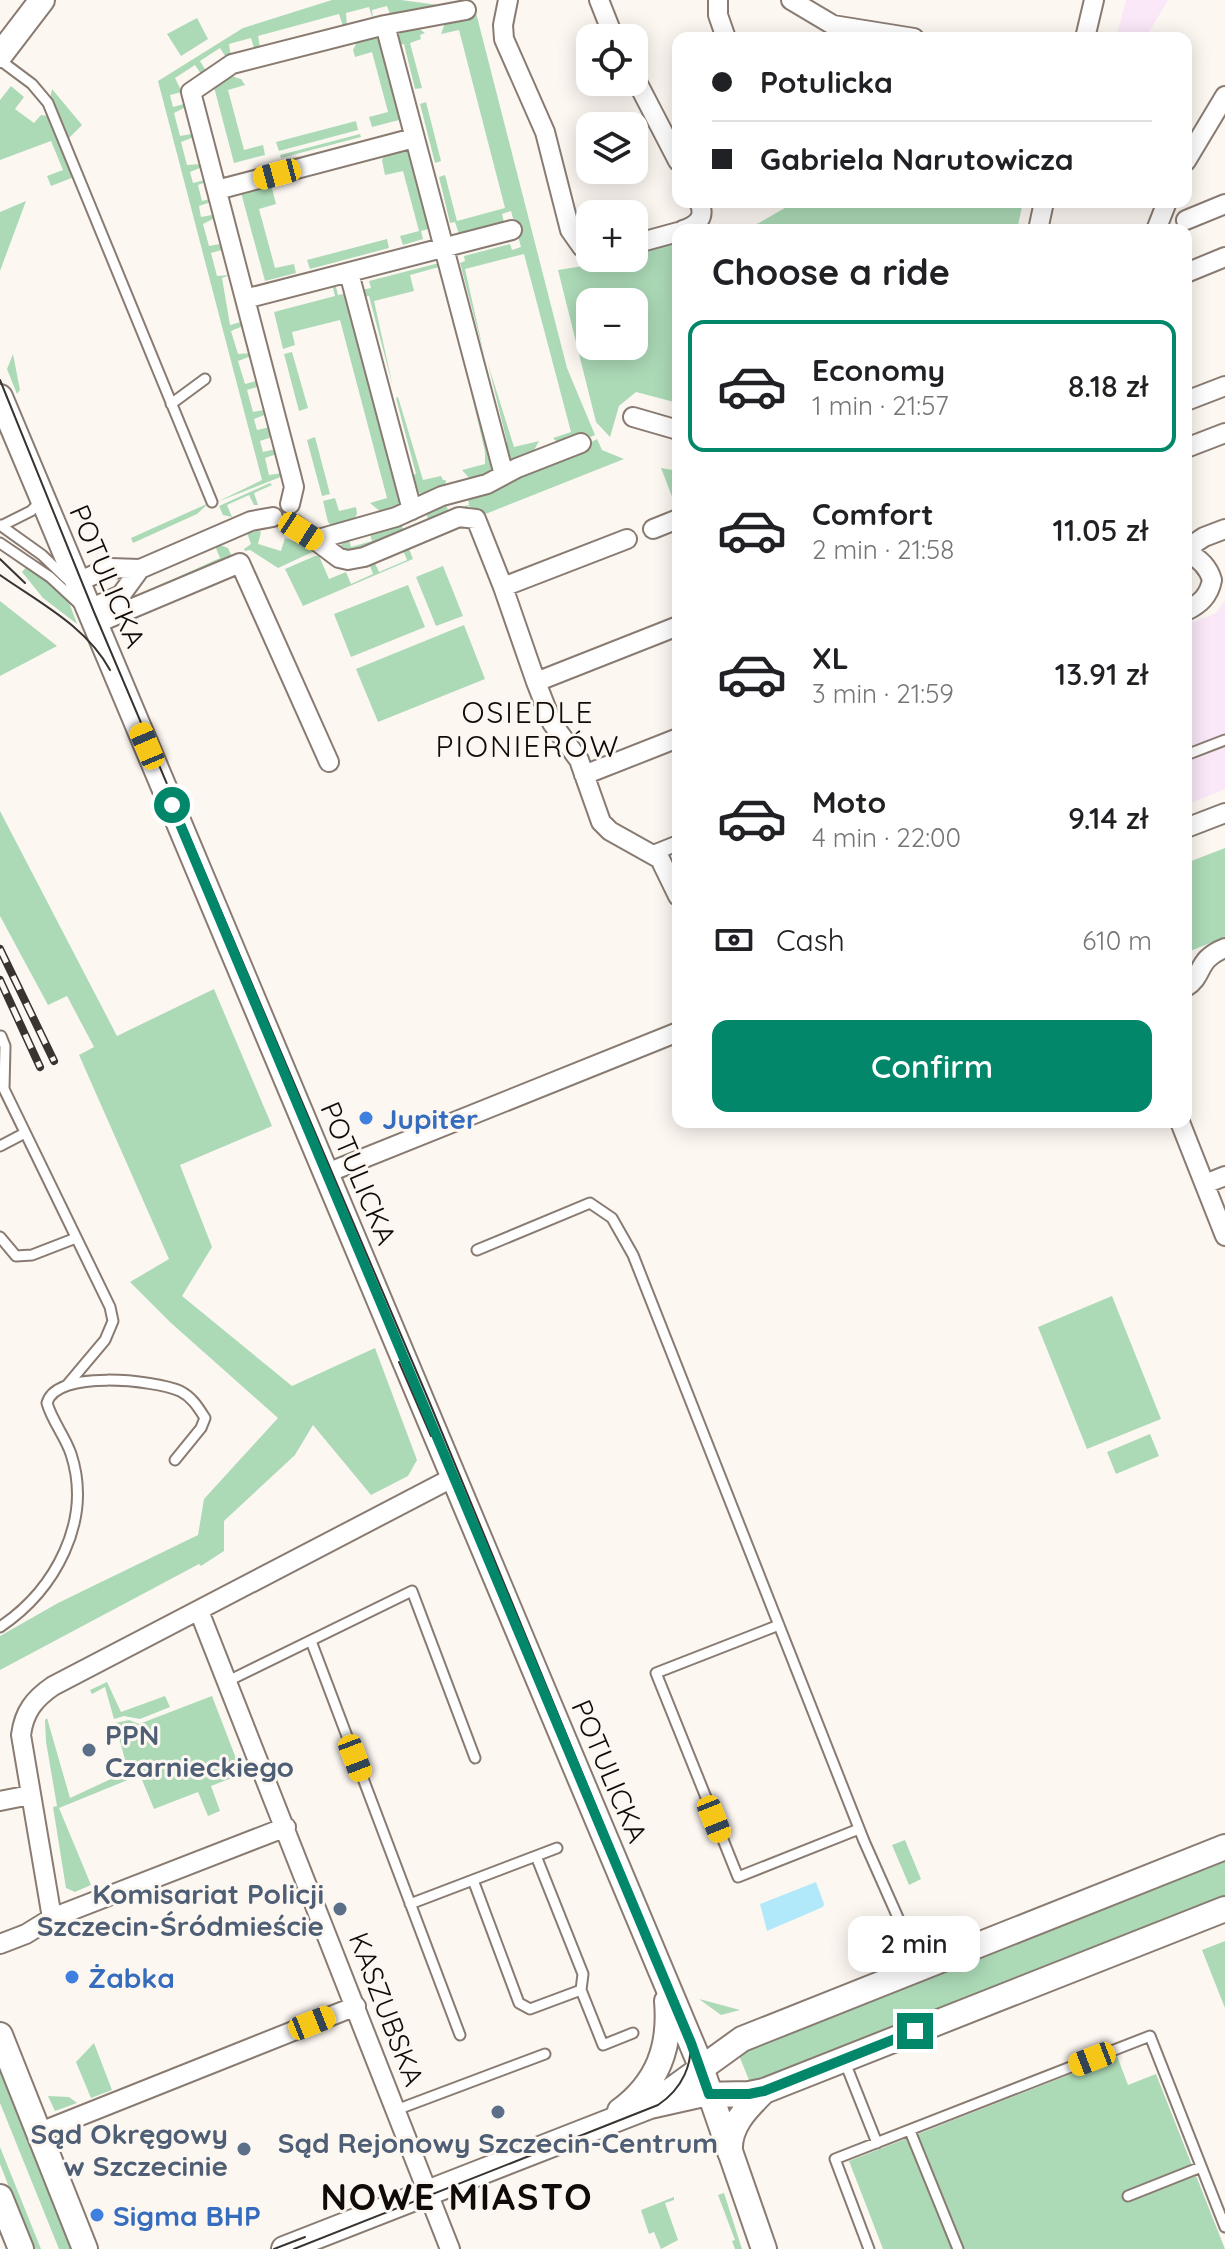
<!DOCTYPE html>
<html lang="en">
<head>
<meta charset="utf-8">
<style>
	:root { --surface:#fff; --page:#f2f2f2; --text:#202124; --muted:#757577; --line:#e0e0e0; --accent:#03876a }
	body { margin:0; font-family:Quicksand,sans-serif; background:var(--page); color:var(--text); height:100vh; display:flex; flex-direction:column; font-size:30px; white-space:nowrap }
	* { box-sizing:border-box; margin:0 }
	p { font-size:26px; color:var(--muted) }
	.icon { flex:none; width:44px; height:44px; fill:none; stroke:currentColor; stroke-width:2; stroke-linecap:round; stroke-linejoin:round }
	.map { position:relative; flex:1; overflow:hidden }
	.panel { position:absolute; left:672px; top:224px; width:520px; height:904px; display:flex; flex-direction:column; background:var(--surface); border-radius:16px; box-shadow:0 4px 20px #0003 }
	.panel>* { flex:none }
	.banner { position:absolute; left:672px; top:32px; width:520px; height:176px; border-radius:16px; box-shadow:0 4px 20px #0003; display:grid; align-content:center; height:176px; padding:0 40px; background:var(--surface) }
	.fabs { position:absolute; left:576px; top:24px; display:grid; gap:16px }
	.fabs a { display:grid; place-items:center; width:72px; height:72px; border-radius:16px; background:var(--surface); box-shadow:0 4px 20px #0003; font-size:40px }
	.end { position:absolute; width:36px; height:36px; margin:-18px; border:10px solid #03876a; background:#fff; box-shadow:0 0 0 4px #fff }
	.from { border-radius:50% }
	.bubble { position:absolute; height:56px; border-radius:16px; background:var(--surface); box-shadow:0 4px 20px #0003; font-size:26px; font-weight:600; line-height:56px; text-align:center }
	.car { position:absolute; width:24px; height:48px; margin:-24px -12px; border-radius:10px; box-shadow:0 0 6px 2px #0007; background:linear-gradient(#f5c518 24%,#345 0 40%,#f5c518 0 76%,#345 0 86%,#f5c518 0) }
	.banner b { display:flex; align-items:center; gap:28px; height:76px; font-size:30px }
	.banner b+b { border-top:2px solid var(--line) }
	.banner i { width:20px; height:20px; background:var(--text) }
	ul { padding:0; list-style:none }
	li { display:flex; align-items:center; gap:24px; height:132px; margin:0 16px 12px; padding:0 24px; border:4px solid transparent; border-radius:16px }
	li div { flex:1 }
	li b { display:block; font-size:30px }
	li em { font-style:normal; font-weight:600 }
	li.selected { border-color:var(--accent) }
	li>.icon { width:72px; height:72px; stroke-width:1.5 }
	h2 { padding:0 40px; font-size:36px; line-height:96px }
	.pay { display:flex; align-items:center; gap:20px; height:88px; padding:0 40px; font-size:30px }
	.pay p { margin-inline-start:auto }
	.action { display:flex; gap:16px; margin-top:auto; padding:16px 40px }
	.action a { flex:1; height:92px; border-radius:16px; background:var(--accent); color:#fff; font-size:32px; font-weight:600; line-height:92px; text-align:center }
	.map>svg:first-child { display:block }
	.commercial { fill:#fae7f8 }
	.green { fill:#acdab7; fill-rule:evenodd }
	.water { fill:#b2e9fa }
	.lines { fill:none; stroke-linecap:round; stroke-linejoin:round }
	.service-casing { stroke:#897b71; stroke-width:13 }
	.pedestrian-casing { stroke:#897b71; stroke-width:18 }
	.minor-casing { stroke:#897b71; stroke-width:22 }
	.tertiary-casing { stroke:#897b71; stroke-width:28 }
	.service { stroke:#fff; stroke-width:9 }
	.pedestrian { stroke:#fff; stroke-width:14 }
	.minor { stroke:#fff; stroke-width:18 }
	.tertiary { stroke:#fff; stroke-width:24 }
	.tram { stroke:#393430; stroke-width:2 }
	.rail-casing { stroke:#393430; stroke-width:8 }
	.rail { stroke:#fdf7f2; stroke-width:5; stroke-dasharray:15; stroke-linecap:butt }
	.route { stroke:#03876a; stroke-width:10 }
	.shop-dot { fill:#3f7fe0; stroke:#fdf7f2; stroke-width:3 }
	.service-dot { fill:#5c6f8a; stroke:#fdf7f2; stroke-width:3 }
	.labels { text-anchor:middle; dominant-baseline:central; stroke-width:6; stroke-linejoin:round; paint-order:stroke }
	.street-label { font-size:28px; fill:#100b08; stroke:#fdf7f2 }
	.shop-label { font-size:28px; font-weight:bold; fill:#366cbe; stroke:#fdf7f2; text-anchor:start }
	.service-label { font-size:28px; font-weight:bold; fill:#4e5e75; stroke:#fdf7f2; text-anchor:end }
	.neighbourhood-label { font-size:30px; letter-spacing:2px; fill:#100b08; stroke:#fdf7f2 }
	.district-label { font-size:36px; font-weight:bold; letter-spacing:2px; fill:#100b08; stroke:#fdf7f2 }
</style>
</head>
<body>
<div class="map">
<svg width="1225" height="2249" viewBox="0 0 1225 2249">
	<rect width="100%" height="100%" fill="#fdf7f2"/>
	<path class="commercial" d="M1126,0H1168L1149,32L1138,38H1116Z
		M1225,601V789L1186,805V625L1216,613Z"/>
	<path class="green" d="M332,0H401L446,6L473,1L567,368L595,435L582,441L558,443L553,438L571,432L524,254L465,269L484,354L460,263L465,261L464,256L510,244L512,250L521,247L511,211L502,214L504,222L459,234L455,222L450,223L439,177L445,175L457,221L505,208L459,30L441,34L445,23L440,6L390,14L387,6L372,10L373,20L369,7L346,13L347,27L343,26L339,14L258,36L260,47L258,50L254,48L251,38L229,44L231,57L227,59L220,48L200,61L206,71L201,74L195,65L175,78L182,92L170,95L173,107L184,104L186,107L174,113L180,136L191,134L194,137L181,142L187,165L201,164L200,168L190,172L193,183L205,180L206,182L198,185L202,201L210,199L211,202L199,206L201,217L212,215L215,218L203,224L209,246L220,244L223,246L222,250L211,253L217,276L230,275L222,278L230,325L241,322L243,326L231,331L238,354L251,353L249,357L238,361L245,384L256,381L258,383L257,387L247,390L253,412L264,410L267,414L254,419L257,430L270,427L272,437L260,441L263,452L276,449L277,454L265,458L269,475L282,473L283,476L217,502L262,480L158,81L243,28Z
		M197,18L208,39L181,56L167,34Z
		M418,28L425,33L420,35L421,39L410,43L422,88L415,89L404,44L397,45L396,39L402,30Z
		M375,36L381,41L403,119L372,127L369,117L388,112L372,52L355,57L353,50L357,42Z
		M231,76L241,79L245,85L228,90L244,150L263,145L265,155L234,163L214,87Z
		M11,86L24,97L15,109L34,123L41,115L48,116L74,177L51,186L47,176L63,170L51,141L0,160V100Z
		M52,89L82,125L69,138L50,99Z
		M426,102L441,161L435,163L420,104Z
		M356,121L358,130L279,151L276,142Z
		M360,134L361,137L281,158L280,155Z
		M408,146L432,228L421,231L423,239L403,245L400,236L419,231L403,171L385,175L382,160L386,152Z
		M265,184L272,188L276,204L259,209L275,268L294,264L296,273L265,281L240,189Z
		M26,201L0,271V212Z
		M795,202H1023L1017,230H741L759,223Z
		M387,239L389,248L310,269L307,260Z
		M678,242V403L636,392L619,406L610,437L596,422L558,270L634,258V254ZM634,302V346H590V302Z
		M439,263L442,271L439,267L410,275L414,291L374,301L393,387L369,296L363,297L361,290L371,288L369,281Z
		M335,283L338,295L349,293L402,502L395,510L382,513L370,503L387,498L340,320L292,332L295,345L283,349L274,312L335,296L332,284Z
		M451,305L493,468V472L471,480L462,470L485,464V452Z
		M292,352L308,408L299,411L284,354Z
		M13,354L20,390L17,394L7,369Z
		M488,364L514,447L539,441L532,454L509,460L500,444L507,442Z
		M398,397L423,480L441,476L443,480H446L445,486L423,495L415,491L409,476L416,474L396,398Z
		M315,437L330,494L322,496L307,440Z
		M597,439L602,450L624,459L483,515L469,506L409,527L428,519L426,513L446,505L448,510L469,505L468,499L490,493Z
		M661,468L678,471V512Z
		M270,483L272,485L254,493L258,505H254L249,495L227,505L232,517L223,515L219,506Z
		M335,498L339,511L356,507L357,514L353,521L334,528L328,522L323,501Z
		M209,503L197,514L133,543L131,538Z
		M401,524L404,531L349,554L342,551L341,545L349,539L351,547L372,541L370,534Z
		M259,531L261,532L258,544L281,551L285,538L317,550L278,568L250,550L245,551L244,549L251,544L247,533Z
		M220,545L228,548L233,559L151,594L149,590L220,558L215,546Z
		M408,546L413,559L303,606L285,569L315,556H319L329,579L346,572L351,584L373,574L369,563L374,561L379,572L407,560L402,548Z
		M27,566L67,597L77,624L43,598L22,572Z
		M443,566L463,616L436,626L416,577Z
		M408,585L425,627L351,657L334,614Z
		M0,601L57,646L0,676Z
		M464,625L485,679L378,722L356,669Z
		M0,811L117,1036L214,989L272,1126L180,1165L212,1247L182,1296L292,1386L375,1348L417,1460L408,1476L371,1495L313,1425L295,1455L224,1521V1551L201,1566L199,1564L0,1670V1636L58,1603L198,1535L204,1499L278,1418L171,1323L130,1282L169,1259L79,1055L94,1047L67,996L48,1005L0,916Z
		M1225,848V937L1188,952L1186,863Z
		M1112,1296L1161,1419L1087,1449L1038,1327Z
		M1150,1434L1159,1456L1116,1474L1107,1452Z
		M107,1682L121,1712L165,1696L170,1707L140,1719L124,1716L114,1719L105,1687L92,1694L90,1690Z
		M212,1696L242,1774L211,1786L220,1811L208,1816L198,1792L154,1809L140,1775L59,1808L91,1885L75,1892L66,1888L53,1807L57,1806L46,1742L45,1720L47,1718L70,1798L128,1771L115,1723L129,1720L139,1724Z
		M905,1840L921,1879L909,1885L892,1845Z
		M1225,1858V1900L751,2085L738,2053Z
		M1225,1941V2008L1202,1950Z
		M699,1999L740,2010L721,2015Z
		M94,2043L112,2090L91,2098L76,2062Z
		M1117,2056L1128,2085L1156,2074L1225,2249H883L849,2161Z
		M0,2066L72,2249H59L0,2103Z
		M48,2096L69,2097L77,2103L55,2111Z
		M0,2147L41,2249H33L0,2164Z
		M724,2193L742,2249H735L732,2241L735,2240L718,2195Z
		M674,2197V2200L665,2203L678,2240L661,2249L654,2232L649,2234L641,2210Z"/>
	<path class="water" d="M816,1882L824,1904L823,1907L767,1931L760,1904Z"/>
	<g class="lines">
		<defs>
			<path id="service" d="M0,60L32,84L48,103L212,502
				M171,404L205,379
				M0,525L42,555L67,579
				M1,526L31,511L42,500
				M0,543L50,577L78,603
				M1186,755L1225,740
				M1,1036L5,1046L4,1089L110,1307L113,1321L105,1340L68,1384
				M0,1146L25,1133
				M0,1237L16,1256L32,1255L76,1238
				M477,1250L590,1203L612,1218L633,1255L864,1841L919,1965
				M779,1625L656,1673L738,1877L859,1829
				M0,1627C55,1590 93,1521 71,1454C65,1436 52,1421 47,1403C56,1369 154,1380 180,1391C192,1397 198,1407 205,1418L201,1428L175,1460
				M311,1641L460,2035
				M228,1681L412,1591L475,1758
				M536,1856L583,1974L581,1990
				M473,1880L519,2003L530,2009L581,1990L603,2045L633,2033
				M410,1904L557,1848
				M844,2060L877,2143
				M396,2110L545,2054
				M910,2131L958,2249
				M1128,2196L1201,2167
				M869,2249L835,2159L1150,2036L1225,2227"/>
			<path id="pedestrian" d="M653,853L678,843"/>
			<path id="minor" d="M508,0L503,25L504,39L545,132L570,230L582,247L590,252
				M599,0L614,38
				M718,0V15L726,38
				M791,0L833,25L914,38
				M385,25L504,475
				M1085,38L1094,0
				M634,76L678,161
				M1186,161L1225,96
				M217,190L414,138
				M1186,220L1225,204
				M683,230C698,225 706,217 699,202
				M1038,230L1044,202
				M1156,230L1167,202
				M634,244L678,232
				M349,273L412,510
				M1186,273L1225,257
				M245,299L512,230
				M1186,401L1225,386
				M633,417L678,430
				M1186,448L1225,433
				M290,504L294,487L291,475L191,92L232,64L385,25L466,10
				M295,525L339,558L348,560L364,557L459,517L476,519L503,587
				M653,529L678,519
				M315,540L396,517L442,496L487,484L517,468L581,443
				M1186,549L1204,537L1225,529
				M1186,552C1199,558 1208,566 1212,580C1209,596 1200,604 1186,611
				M77,582L110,568L140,569L251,521L273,517
				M89,609L121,595L140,569
				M95,624L240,563L329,762
				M678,626L536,682L552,723L579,760L601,822L610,831L660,859L678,896
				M536,682L503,587L627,539
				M584,775L678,738
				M1186,828L1225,813
				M1186,987C1205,975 1195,960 1225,948
				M1180,1122L1225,1236
				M327,1173L678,1032
				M1205,1184L1225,1176
				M199,1611L450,2249
				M0,1801L30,1795
				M52,1918L21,1735C24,1712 34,1699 53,1686L454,1477
				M0,1944L26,1934L52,1918L286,1827
				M40,2132L356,2006"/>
			<path id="tertiary" d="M0,55L42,0
				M0,397L698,2059L764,2249
				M0,2035L85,2249
				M659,2099L742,2039L1225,1847
				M620,2111C658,2083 671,2047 667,2001
				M730,2152C728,2126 747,2108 764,2091
				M0,2197L21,2249
				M284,2249L650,2106L699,2095L749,2094L764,2091L1225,1909"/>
		</defs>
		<use href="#service" class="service-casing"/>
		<use href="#pedestrian" class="pedestrian-casing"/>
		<use href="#minor" class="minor-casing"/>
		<use href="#tertiary" class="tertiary-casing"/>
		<use href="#service" class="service"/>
		<use href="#pedestrian" class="pedestrian"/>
		<use href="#minor" class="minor"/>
		<use href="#tertiary" class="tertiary"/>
		<path class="tram" d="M0,380L94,612L429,1401L690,2035C694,2064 682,2089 658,2105L294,2249
			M0,559L25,583
			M0,575C40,603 87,627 110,670
			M399,1362L431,1436
			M274,2249L305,2237"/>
		<defs>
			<path id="rail" d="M0,949L54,1061
				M0,980L40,1067"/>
		</defs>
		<use href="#rail" class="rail-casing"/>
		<use href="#rail" class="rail"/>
	</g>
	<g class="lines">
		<path class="route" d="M172,805L691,2043L709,2094H749L764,2091L915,2031"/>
	</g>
	<g class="shop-dot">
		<circle cx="366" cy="1118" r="8"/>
		<circle cx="72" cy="1977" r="8"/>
		<circle cx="97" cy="2215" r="8"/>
	</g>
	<g class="service-dot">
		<circle cx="89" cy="1750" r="8"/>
		<circle cx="340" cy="1909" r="8"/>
		<circle cx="498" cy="2112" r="8"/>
		<circle cx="244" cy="2149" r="8"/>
	</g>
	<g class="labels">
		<g class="street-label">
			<text transform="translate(108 576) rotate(67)">POTULICKA</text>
			<text transform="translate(359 1173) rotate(67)">POTULICKA</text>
			<text transform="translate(610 1771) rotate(67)">POTULICKA</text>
			<text transform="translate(387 2009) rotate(69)">KASZUBSKA</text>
		</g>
		<g class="shop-label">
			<text x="382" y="1118">Jupiter</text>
			<text x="88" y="1977">Żabka</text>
			<text x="113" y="2215">Sigma BHP</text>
		</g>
		<g class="service-label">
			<text x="105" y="1734" text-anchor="start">PPN<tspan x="105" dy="32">Czarnieckiego</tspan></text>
			<text x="324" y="1893">Komisariat Policji<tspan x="324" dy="32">Szczecin-Śródmieście</tspan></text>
			<text x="228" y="2133">Sąd Okręgowy<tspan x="228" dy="32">w Szczecinie</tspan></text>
			<text x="498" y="2142" text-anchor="middle">Sąd Rejonowy Szczecin-Centrum</text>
		</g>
		<g class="neighbourhood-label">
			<text x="528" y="712">OSIEDLE<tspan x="528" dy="34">PIONIERÓW</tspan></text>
		</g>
		<g class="district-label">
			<text x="457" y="2196">NOWE MIASTO</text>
		</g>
	</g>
</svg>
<div class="fabs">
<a><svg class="icon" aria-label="locate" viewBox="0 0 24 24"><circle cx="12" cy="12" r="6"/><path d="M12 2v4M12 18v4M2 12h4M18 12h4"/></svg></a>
<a><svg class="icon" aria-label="layers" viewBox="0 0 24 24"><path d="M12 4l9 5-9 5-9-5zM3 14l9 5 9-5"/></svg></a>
<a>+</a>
<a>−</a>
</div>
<i class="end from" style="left:172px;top:805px"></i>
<i class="end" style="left:915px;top:2031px"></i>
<div class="bubble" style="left:848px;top:1916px;width:132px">2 min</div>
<i class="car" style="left:277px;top:174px;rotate:255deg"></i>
<i class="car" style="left:301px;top:531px;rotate:123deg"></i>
<i class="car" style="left:147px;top:746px;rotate:337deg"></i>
<i class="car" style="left:355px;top:1758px;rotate:159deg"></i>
<i class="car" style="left:714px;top:1819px;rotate:158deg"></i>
<i class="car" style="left:312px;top:2023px;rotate:68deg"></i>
<i class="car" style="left:1092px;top:2059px;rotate:249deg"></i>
<div class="banner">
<b><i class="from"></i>Potulicka</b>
<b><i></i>Gabriela Narutowicza</b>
</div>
<section class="panel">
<h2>Choose a ride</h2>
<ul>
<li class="selected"><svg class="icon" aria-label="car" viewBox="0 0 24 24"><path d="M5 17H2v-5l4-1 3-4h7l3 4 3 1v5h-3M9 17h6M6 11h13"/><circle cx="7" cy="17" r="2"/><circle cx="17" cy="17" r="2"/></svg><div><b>Economy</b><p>1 min · 21:57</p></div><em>8.18 zł</em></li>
<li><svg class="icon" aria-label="car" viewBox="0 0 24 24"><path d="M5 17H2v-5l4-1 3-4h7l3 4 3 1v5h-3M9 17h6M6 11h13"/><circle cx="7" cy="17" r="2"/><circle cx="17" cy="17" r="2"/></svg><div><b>Comfort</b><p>2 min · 21:58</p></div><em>11.05 zł</em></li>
<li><svg class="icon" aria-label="car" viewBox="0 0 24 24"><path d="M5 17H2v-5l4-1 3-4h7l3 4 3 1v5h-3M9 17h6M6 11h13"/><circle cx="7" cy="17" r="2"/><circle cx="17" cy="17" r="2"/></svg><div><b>XL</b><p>3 min · 21:59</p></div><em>13.91 zł</em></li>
<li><svg class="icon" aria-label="car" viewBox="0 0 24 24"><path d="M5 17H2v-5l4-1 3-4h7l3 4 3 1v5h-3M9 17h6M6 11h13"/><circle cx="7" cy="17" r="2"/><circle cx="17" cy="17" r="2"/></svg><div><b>Moto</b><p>4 min · 22:00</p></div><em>9.14 zł</em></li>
</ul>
<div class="pay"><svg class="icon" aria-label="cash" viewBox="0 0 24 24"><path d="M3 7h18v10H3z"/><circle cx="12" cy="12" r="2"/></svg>Cash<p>610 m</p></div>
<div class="action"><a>Confirm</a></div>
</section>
</div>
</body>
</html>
